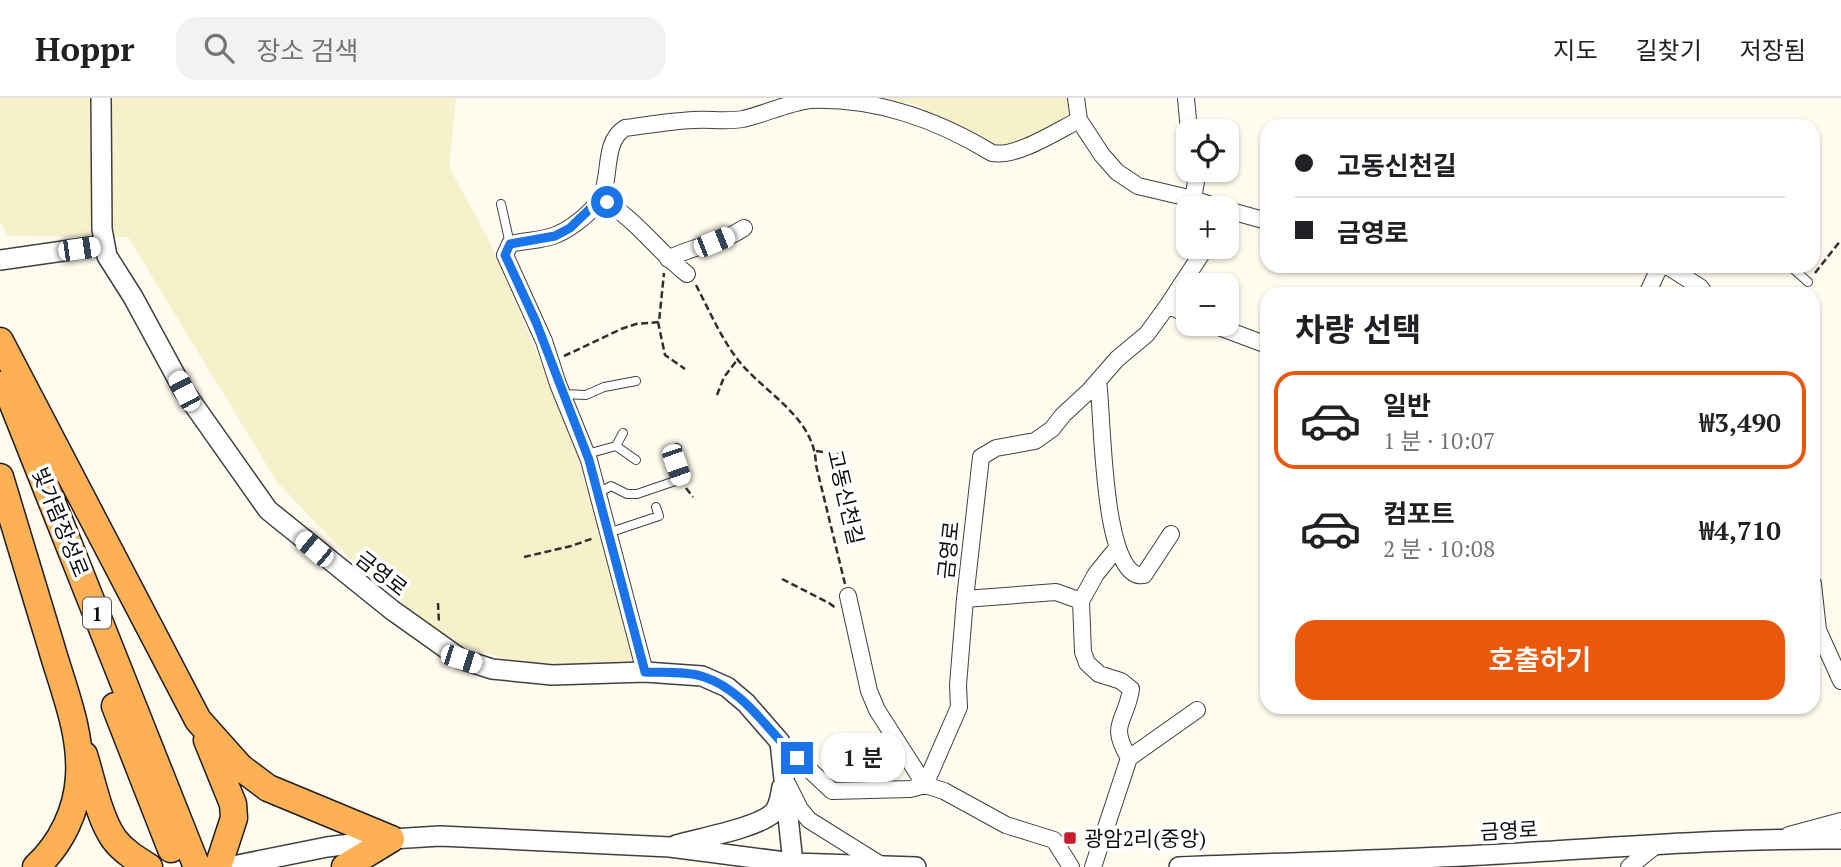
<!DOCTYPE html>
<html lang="ko">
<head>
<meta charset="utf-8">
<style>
	:root { --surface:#fff; --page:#f2f2f2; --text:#202124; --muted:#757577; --line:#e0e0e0; --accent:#ea580c }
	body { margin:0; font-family:"PT Serif","Noto Sans KR",serif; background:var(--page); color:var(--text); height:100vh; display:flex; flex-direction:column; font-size:26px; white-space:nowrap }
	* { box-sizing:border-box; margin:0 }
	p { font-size:23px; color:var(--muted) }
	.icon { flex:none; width:38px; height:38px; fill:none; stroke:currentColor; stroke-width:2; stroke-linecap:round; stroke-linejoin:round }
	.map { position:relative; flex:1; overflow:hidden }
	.sheet { position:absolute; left:1260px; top:189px; width:560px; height:427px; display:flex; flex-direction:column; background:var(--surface); border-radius:21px; box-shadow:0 2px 5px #0004 }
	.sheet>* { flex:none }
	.banner { position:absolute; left:1260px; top:21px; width:560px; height:154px; border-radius:21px; box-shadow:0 2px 5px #0004; display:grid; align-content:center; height:154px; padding:0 35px; background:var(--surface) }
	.fabs { position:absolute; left:1176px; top:21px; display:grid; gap:14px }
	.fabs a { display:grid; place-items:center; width:63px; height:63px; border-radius:14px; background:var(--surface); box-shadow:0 2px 5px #0004; font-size:35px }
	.end { position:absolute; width:32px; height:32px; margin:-16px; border:9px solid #1a73e8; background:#fff; box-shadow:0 0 0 4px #fff }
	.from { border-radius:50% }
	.bubble { position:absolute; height:49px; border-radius:21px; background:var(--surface); box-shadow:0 2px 5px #0004; font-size:23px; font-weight:600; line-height:49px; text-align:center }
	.car { position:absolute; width:21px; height:42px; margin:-21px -10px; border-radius:9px; box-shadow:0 0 5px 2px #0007; background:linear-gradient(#fff 24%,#345 0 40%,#fff 0 76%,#345 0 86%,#fff 0) }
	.banner b { display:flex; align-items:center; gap:24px; height:66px; font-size:26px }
	.banner b+b { border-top:2px solid var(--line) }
	.banner i { width:18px; height:18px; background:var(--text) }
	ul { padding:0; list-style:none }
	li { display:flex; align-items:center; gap:21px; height:98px; margin:0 14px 10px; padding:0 21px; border:4px solid transparent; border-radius:21px }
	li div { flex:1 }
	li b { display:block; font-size:26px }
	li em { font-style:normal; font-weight:600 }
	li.current { border-color:var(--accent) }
	li>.icon { width:63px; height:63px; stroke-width:1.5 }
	h2 { padding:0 35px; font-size:32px; line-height:84px }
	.action { display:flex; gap:14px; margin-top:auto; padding:14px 35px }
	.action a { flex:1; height:80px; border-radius:21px; background:var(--accent); color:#fff; font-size:28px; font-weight:600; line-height:80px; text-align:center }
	header { display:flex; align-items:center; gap:42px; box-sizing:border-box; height:98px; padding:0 35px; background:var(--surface); border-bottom:2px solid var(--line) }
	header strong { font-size:33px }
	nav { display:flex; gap:38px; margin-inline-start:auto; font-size:24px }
	.search { width:490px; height:63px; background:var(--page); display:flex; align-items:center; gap:18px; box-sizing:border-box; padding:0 24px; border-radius:21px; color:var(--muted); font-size:26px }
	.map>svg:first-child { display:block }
	.farmland { fill:#f7f1cb }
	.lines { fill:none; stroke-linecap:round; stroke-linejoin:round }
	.service-casing { stroke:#404040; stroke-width:10 }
	.minor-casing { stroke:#404040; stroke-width:18 }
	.tertiary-casing { stroke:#404040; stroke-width:22 }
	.trunk-casing { stroke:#1e1e1e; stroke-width:29 }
	.path { stroke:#2f2f2f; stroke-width:2.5; stroke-dasharray:7 3.5; stroke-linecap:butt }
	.service { stroke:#fff; stroke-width:8 }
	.minor { stroke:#fff; stroke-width:16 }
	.tertiary { stroke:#fff; stroke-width:19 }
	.trunk { stroke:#feb055; stroke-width:26 }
	.route { stroke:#1a73e8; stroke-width:9 }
	.poi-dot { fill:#c71b2e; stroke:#fff; stroke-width:2.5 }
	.labels { text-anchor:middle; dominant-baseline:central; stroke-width:7; stroke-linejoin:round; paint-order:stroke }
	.shield { fill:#fff; stroke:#565656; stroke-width:2 }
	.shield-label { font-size:19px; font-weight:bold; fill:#0d0d0d }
	.street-label { font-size:21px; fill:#0d0d0d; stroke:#fff }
	.poi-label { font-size:21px; fill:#0d0d0d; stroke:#fff; text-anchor:start }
</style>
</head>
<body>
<header>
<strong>Hoppr</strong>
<div class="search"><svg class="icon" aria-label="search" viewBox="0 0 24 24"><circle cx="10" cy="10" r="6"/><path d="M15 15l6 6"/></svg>장소 검색</div>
<nav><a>지도</a><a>길찾기</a><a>저장됨</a></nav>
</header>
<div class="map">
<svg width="1841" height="769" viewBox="0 0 1841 769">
	<rect width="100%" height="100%" fill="#fffbee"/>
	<path class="farmland" d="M0,0H456L449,69L489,142L575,344L633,554L632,563L626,567L524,566L469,550L441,536L354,465L277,384L128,139L8,138L0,124Z
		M883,0H1070L1072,19L1010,48H1001L984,43L917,7Z"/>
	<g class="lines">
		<defs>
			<path id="service" d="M501,106L510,146
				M1790,168L1808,184
				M563,296L586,297L604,289L636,283
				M616,348L623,335
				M587,356L616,348L636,362
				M598,395L611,388L627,396H637L681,381L676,367L677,350
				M608,435L659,418L656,409"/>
			<path id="minor" d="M1076,0L1079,22L1102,57L1117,74L1138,88L1193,101L1221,110
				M1186,0L1189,33
				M600,101C634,118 657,153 687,176
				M1193,101L1198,72
				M1227,112L1267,123
				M668,161C692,148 720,146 744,130
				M1667,168L1700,189L1705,196
				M1647,196L1660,168
				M1188,217L1168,207L1206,149
				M1211,226L1267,247
				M1098,283C1103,311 1101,485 1144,477L1171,436
				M1117,450L1096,476L1081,503L1083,554L1087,565L1099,576L1121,583L1131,591C1126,625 1108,625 1129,660
				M1813,486L1818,532L1841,583
				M965,501L1056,494L1081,503
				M645,574L589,362L558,286L544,243L505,157L510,146C525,142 544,143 558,136C572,130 592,114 600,101C612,80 602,44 625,30C648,27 671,23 694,22C711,21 726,24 743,21C765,16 787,5 810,2C877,0 936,21 992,55C1016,60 1057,33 1079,22
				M780,644L832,693L910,691L925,687L877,612L869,593L848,498
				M788,687L800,711L809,722L881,767
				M1789,737L1841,723
				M1071,769L1054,742L1006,727L944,693L925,687L959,609L958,587L965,501L981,359L996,350L1035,343L1052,331L1063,317L1090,292L1117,261L1147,236L1168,207
				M1093,769L1129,660L1197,612
				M1629,769L1659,745"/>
			<path id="tertiary" d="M101,0L102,131L107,158L133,199L184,293L268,412L392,512L461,561L492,571L552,577L645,574L702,578L727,589L746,605L780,644L793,765
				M0,162L105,147
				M676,747C700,740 757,730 773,715C780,708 780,698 782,689
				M228,769L327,749L391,741L440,738L670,749L793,765L916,769
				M1179,769C1297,764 1416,762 1534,754C1636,748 1738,740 1841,741"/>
			<path id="trunk" d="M0,243L198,622L240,669L268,690L391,741
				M5,286L197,769
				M0,379C17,435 34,492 51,548C63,590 82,634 79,679C77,713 61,746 36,769
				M115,608L171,751
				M207,642L233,706L234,720L218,769
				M84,657C92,682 99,720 114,741C123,753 136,761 149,769
				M345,769L391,741"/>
		</defs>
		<use href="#service" class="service-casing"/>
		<use href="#minor" class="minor-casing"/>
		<use href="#tertiary" class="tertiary-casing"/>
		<use href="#trunk" class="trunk-casing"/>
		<path class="path" d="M1815,175L1841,142
			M696,187C709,212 721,240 738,262C765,296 815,319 816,367L845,486
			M658,224L665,257L685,271
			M564,258L621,231L636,226L659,224L664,175
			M717,297L724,279L738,261
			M816,353L844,357
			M686,390L693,399
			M524,459L571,448L594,440
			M782,481L829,505L837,511
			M438,505L439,525"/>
		<use href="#service" class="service"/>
		<use href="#minor" class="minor"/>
		<use href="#tertiary" class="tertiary"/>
		<use href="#trunk" class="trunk"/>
	</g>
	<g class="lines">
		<path class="route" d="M607,104L600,101L570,130L555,138L510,146L505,157L536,224L589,362L645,574C663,575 687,573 704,579C744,592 768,633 797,660"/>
	</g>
	<rect class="poi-dot" x="1063" y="733" width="14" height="14" rx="3.5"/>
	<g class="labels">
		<rect class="shield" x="83" y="499.5" width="28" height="31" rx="5"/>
		<g class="shield-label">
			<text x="97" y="515">1</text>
		</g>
		<g class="street-label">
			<text transform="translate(846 399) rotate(77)">고동신천길</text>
			<text transform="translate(61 424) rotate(68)">빛가람장성로</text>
			<text transform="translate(948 452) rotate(-84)">금영로</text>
			<text transform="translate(382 475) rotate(38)">금영로</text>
			<text transform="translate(1509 732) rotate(-3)">금영로</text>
		</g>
		<g class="poi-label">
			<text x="1084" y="740">광암2리(중앙)</text>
		</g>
	</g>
</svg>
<div class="fabs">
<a><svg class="icon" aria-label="locate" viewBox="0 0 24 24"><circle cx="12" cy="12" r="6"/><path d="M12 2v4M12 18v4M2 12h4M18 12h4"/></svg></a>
<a>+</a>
<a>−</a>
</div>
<i class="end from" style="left:607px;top:104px"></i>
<i class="end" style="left:797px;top:660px"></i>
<div class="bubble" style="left:821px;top:635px;width:84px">1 분</div>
<i class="car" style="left:714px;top:144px;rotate:68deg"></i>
<i class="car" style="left:79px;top:151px;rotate:82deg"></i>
<i class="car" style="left:184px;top:293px;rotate:332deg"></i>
<i class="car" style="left:676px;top:367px;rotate:161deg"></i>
<i class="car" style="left:314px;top:451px;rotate:310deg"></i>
<i class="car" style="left:461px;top:561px;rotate:108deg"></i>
<div class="banner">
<b><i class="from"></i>고동신천길</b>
<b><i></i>금영로</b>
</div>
<section class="sheet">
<h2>차량 선택</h2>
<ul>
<li class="current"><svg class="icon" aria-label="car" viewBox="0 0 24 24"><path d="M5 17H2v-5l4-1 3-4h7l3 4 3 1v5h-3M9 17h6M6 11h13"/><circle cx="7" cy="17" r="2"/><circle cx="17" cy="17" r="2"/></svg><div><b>일반</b><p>1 분 · 10:07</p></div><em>₩3,490</em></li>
<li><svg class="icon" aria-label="car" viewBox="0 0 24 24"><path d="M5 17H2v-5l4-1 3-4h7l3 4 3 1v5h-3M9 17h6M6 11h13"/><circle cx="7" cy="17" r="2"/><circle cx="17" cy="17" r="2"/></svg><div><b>컴포트</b><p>2 분 · 10:08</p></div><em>₩4,710</em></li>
</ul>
<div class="action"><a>호출하기</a></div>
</section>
</div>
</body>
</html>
